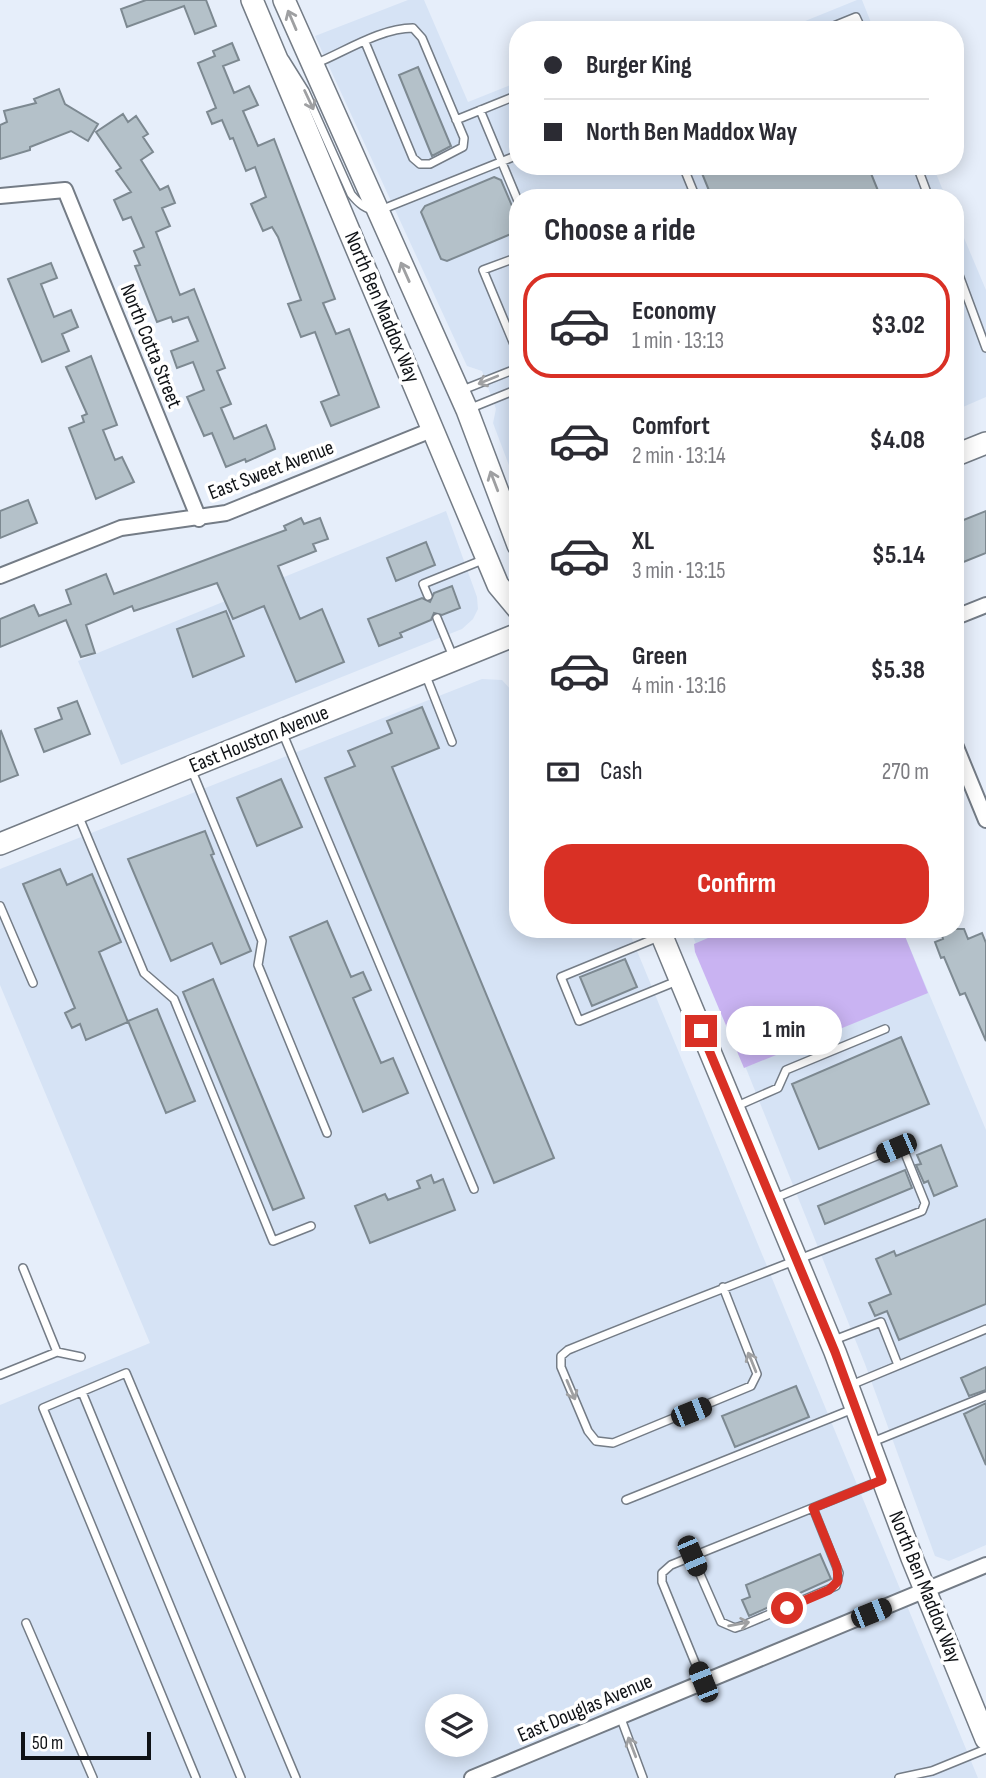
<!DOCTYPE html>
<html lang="en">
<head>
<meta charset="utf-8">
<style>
	:root { --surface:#fff; --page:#f2f2f3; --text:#2b2b33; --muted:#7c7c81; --line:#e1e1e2; --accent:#d93025 }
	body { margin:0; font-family:"Sofia Sans Condensed",sans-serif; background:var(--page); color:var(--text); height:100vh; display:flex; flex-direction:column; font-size:26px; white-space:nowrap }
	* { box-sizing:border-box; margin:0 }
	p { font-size:23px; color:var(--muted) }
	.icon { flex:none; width:38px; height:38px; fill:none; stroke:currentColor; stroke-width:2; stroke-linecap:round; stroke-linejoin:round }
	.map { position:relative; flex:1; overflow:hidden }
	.panel { position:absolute; left:509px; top:189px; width:455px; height:749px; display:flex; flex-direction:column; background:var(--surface); border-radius:28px; box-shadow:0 4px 18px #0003 }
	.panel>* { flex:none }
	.banner { position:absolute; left:509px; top:21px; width:455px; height:154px; border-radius:28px; box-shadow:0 4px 18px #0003; display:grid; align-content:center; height:154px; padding:0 35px; background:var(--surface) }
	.fabs { position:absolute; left:425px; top:1694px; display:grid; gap:14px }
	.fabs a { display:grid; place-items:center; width:63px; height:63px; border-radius:50%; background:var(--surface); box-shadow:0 4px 18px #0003; font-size:35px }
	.scale { position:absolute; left:21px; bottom:18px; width:130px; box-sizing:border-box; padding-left:7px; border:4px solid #0f1216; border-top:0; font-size:19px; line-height:24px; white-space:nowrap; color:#0f1216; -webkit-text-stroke:5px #fff; paint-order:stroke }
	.end { position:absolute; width:32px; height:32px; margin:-16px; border:9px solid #d93025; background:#fff; box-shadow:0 0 0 4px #fff }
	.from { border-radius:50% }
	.bubble { position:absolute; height:49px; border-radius:24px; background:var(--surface); box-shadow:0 4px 18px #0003; font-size:23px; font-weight:700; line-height:49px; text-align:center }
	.car { position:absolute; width:21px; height:42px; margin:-21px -10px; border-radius:9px; box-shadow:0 0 5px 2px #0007; background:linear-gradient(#222 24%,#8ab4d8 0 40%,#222 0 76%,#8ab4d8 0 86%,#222 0) }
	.banner b { display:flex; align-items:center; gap:24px; height:66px; font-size:26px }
	.banner b+b { border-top:2px solid var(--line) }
	.banner i { width:18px; height:18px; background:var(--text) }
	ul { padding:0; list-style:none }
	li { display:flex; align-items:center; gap:21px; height:105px; margin:0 14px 10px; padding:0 21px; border:4px solid transparent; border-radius:28px }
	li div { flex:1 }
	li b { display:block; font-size:26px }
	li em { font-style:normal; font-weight:700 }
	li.on { border-color:var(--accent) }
	li>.icon { width:63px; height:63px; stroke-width:1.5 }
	h2 { padding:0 35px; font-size:32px; line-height:84px }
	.pay { display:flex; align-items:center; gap:18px; height:77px; padding:0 35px; font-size:26px }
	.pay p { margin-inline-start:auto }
	.cta { display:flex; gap:14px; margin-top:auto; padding:14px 35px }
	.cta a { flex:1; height:80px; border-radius:28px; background:var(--accent); color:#fff; font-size:28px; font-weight:700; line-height:80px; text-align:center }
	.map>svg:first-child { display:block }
	.built { fill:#d6e3f5; fill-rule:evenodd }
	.green { fill:#c9b3f2 }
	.building { fill:#b4c1c9; stroke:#7d8991; stroke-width:2 }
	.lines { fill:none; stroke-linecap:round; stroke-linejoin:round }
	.lane-casing { stroke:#747c86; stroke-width:10 }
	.street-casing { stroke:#747c86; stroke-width:18 }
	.secondary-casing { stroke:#747c86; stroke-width:24 }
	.lane { stroke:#fff; stroke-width:7 }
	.street { stroke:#fff; stroke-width:14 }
	.secondary { stroke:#fff; stroke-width:21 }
	.oneway { stroke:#9fa0a2 }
	.route { stroke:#d93025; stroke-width:9 }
	.labels { text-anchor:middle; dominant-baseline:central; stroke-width:7; stroke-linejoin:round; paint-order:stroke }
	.street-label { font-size:21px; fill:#0f1216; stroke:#fff }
</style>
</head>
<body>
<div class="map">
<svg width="986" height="1778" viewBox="0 0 986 1778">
	<rect width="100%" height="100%" fill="#e6eefa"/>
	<path class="built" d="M408,0H424L468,102L518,82V166H933L946,198H518V489L493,423L496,409L482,371L467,366L315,36Z
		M857,0H862L874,30H783Z
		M956,219L986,290V397L956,410Z
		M446,511L477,597L478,609L473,619L462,629L121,765L78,661Z
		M482,679L502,680L513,692L518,705V929H628L978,1778H0V1405L150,1343L0,985V869ZM438,1706H476V1745H438Z
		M690,929H902L986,1130V1545L949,1561L935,1556L865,1364Z"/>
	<path class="green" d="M729,929H902L928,993L744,1068L695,952L694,944Z"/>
	<path class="building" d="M146,0H206L216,26L195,34L184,6L127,27L121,9Z
		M232,43L239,60L223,66L234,93L249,86L258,105L243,111L258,146L274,139L335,299L323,303L336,334L349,329L379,407L331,426L321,402L339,395L315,332L301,337L288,304L301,300L278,237L272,227L263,231L251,204L266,197L255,167L246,171L233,138L230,139L222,120L212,124L207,112L216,108L198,63L215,56L213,51Z
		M418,67L451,146L432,156L399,75Z
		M59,89L65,104L98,124L88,141L71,131L30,147V150L0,159V125L7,122L4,111L36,103L34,99Z
		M123,114L128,122L136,116L148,134L143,137L153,152L141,160L160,190L168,186L175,203L162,208L170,226L156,232L180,295L194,289L225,368L217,371L231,404L221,408L234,439L266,425L273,442L275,449L246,462L245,459L226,467L212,433L204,436L187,397L204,390L193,362L177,368L171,351L198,341L188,317L173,322L171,317L157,322L135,266L140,265L134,251L144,247L131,217L123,220L114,200L131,192L116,171L121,168L96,132Z
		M699,166H868L881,198H712Z
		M494,177L501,180L518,220V231L447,261L441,259L421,212L425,206Z
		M51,263L57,278L41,284L54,317L71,310L78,327L62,334L69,351L42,362L8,279Z
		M91,356L117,425L103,430L115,460L122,457L134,482L96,499L69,428L84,422L82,416L87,414L66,367Z
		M28,500L37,523L0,538V511Z
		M986,511V553L956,565V523Z
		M301,518L304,524L320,518L328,539L313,544L316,551L278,566L300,619L322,609L344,662L296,682L264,606L233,619L217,583L134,611L132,606L86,625L95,653L81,657L66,620L0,647V619L34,605L39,616L71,604L66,590L106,574L114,594L286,530L284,526Z
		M426,542L435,565L396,581L387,558Z
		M452,586L460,608L442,615L434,613L431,620L400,633L402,637L379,646L368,619L422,598L430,602L434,593Z
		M226,611L244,656L193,677L177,629Z
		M77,701L90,734L44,752L35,729L62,719L58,708Z
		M422,707L439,748L392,767L554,1158L494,1183L325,778L355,766L348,751L392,733L387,721Z
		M1,731L18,775L0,782V732Z
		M281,779L302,827L257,846L237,798Z
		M205,831L214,854L211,855L251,951L221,964L212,943L171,961L128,859Z
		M60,869L67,885L92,874L121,942L99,952L128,1022L86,1040L80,1024L72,1028L65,1013L75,1008L23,884Z
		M327,921L351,977L363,972L371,990L353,998L381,1063L393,1058L408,1093L363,1112L290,937Z
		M940,929H964L968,939L982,933L986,943V1041L965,993L960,995L944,957L941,958L935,942L943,939Z
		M625,959L637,987L592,1006L580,977Z
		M213,979L304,1198L273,1210L183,992Z
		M157,1009L195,1101L166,1113L128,1021Z
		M901,1037L929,1104L819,1149L792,1084Z
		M941,1145L957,1186L934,1196L928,1181L924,1183L916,1165L921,1164L917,1155Z
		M905,1170L912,1188L825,1224L818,1206Z
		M431,1175L434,1183L443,1179L455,1210L370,1243L355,1206L385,1194L388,1200L420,1188L417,1181Z
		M986,1219V1304L899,1340L887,1311L875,1316L869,1303L891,1294L876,1259L894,1251L896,1256Z
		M986,1367V1390L969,1396L961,1378Z
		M796,1386L809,1417L735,1447L722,1416Z
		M986,1403V1465L964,1414Z
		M820,1554L831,1579L749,1616L742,1600L750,1597L746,1585Z"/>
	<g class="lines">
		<defs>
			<path id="lane" d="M824,30L856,17L862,30
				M285,59L305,91L351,194C359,204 365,209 378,211L518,155
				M317,63C346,51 381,28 413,28L422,38L464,138L463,147L430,164H420L413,158L365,42
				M480,110L518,201
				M456,120L518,95
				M683,166L696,198
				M917,166L929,198
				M518,257L483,270L518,354
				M956,267L986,348
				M460,391L518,368
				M471,408L518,389
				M428,596L423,584L485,559
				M437,618L454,659
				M426,676L452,742
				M283,734L474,1189
				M192,771L262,941L258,965L327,1133
				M79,817L144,973L174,999L273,1241L311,1226
				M0,906L33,983
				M661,936L561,977L579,1021L677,981
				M737,1106L778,1088L786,1070L885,1029
				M23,1268L57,1352
				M723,1287L757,1374L751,1386L613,1443L596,1441L588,1431L561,1367V1356L568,1350C685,1302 804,1258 922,1211L925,1203L904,1151L896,1148L775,1198
				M834,1340L881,1322L898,1365
				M0,1375L57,1352L81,1357
				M851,1385L986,1329
				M82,1392L241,1778
				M870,1443L986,1396
				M626,1500L853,1409
				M692,1556L721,1622L735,1628L744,1625L836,1586L839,1573L813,1508
				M26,1623L93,1778
				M703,1682L662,1582V1573L671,1565L882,1480
				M620,1716L643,1778
				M196,1778L43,1408L126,1373L296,1778
				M899,1778L932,1771L986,1749"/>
			<path id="street" d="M0,196L65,190L199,519
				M0,576L121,528L226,513L434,429
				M956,617L986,605
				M956,747L986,820
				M472,1778L986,1565"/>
			<path id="secondary" d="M252,0L498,585L518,609
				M284,0L467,410L518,545
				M956,455L986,443
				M0,844L518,634
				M659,929L835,1352L912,1558L986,1739"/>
		</defs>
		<use href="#lane" class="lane-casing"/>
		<use href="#street" class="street-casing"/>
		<use href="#secondary" class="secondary-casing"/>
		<use href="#lane" class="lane"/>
		<use href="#street" class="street"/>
		<use href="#secondary" class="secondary"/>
	</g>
	<defs><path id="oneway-shaft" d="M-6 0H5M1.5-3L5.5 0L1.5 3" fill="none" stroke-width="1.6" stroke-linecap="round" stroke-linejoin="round" transform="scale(1.75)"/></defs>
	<g class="oneway">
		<use href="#oneway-shaft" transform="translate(292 20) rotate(-113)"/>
		<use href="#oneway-shaft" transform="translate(309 100) rotate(65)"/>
		<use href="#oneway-shaft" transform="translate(405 272) rotate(-114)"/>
		<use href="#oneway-shaft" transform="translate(488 380) rotate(158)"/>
		<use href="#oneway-shaft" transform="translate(494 481) rotate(-111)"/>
		<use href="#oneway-shaft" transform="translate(752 1362) rotate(-112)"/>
		<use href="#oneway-shaft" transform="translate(571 1390) rotate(67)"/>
		<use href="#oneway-shaft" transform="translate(739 1624) rotate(-10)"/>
		<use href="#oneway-shaft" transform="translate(632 1747) rotate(-111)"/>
	</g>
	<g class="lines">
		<path class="route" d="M701,1031L835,1352L882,1480L813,1508L837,1567L838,1581L829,1590L787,1608"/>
	</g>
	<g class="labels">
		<g class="street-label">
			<text transform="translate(382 307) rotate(67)">North Ben Maddox Way</text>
			<text transform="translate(151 346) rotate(68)">North Cotta Street</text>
			<text transform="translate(271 470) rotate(-21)">East Sweet Avenue</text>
			<text transform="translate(259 739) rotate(-22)">East Houston Avenue</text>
			<text transform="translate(925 1587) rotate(68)">North Ben Maddox Way</text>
			<text transform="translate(585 1708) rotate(-23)">East Douglas Avenue</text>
		</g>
	</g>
</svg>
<div class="fabs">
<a><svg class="icon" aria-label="layers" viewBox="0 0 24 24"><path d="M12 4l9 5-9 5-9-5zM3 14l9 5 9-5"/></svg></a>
</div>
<div class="scale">50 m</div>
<i class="end from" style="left:787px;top:1608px"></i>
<i class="end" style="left:701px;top:1031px"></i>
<div class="bubble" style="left:726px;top:1006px;width:116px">1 min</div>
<i class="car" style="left:896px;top:1148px;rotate:247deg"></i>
<i class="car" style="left:691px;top:1412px;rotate:68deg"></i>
<i class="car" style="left:692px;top:1556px;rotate:157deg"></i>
<i class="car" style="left:871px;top:1613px;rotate:68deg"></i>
<i class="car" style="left:703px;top:1682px;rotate:338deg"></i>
<div class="banner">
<b><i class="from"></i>Burger King</b>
<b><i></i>North Ben Maddox Way</b>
</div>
<section class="panel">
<h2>Choose a ride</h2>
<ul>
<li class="on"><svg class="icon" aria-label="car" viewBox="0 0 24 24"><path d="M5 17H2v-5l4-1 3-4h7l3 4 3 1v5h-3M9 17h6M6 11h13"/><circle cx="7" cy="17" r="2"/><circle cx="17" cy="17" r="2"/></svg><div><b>Economy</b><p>1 min · 13:13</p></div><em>$3.02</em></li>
<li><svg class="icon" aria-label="car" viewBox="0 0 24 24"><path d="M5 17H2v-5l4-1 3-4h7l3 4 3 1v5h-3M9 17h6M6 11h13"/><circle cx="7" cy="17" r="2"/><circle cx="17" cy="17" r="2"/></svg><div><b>Comfort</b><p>2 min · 13:14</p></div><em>$4.08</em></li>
<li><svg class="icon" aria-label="car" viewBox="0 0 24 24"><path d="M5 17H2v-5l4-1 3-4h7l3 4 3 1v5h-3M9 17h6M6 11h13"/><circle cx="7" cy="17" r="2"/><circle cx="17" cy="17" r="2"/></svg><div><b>XL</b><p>3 min · 13:15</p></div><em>$5.14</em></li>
<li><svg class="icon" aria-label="car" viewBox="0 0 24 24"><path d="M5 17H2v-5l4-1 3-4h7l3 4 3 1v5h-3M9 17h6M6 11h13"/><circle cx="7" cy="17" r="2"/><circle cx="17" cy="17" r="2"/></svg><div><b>Green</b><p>4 min · 13:16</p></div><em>$5.38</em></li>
</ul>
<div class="pay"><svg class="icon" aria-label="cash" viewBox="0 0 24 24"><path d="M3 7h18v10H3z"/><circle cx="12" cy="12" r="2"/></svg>Cash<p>270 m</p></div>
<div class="cta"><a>Confirm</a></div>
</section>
</div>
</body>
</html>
